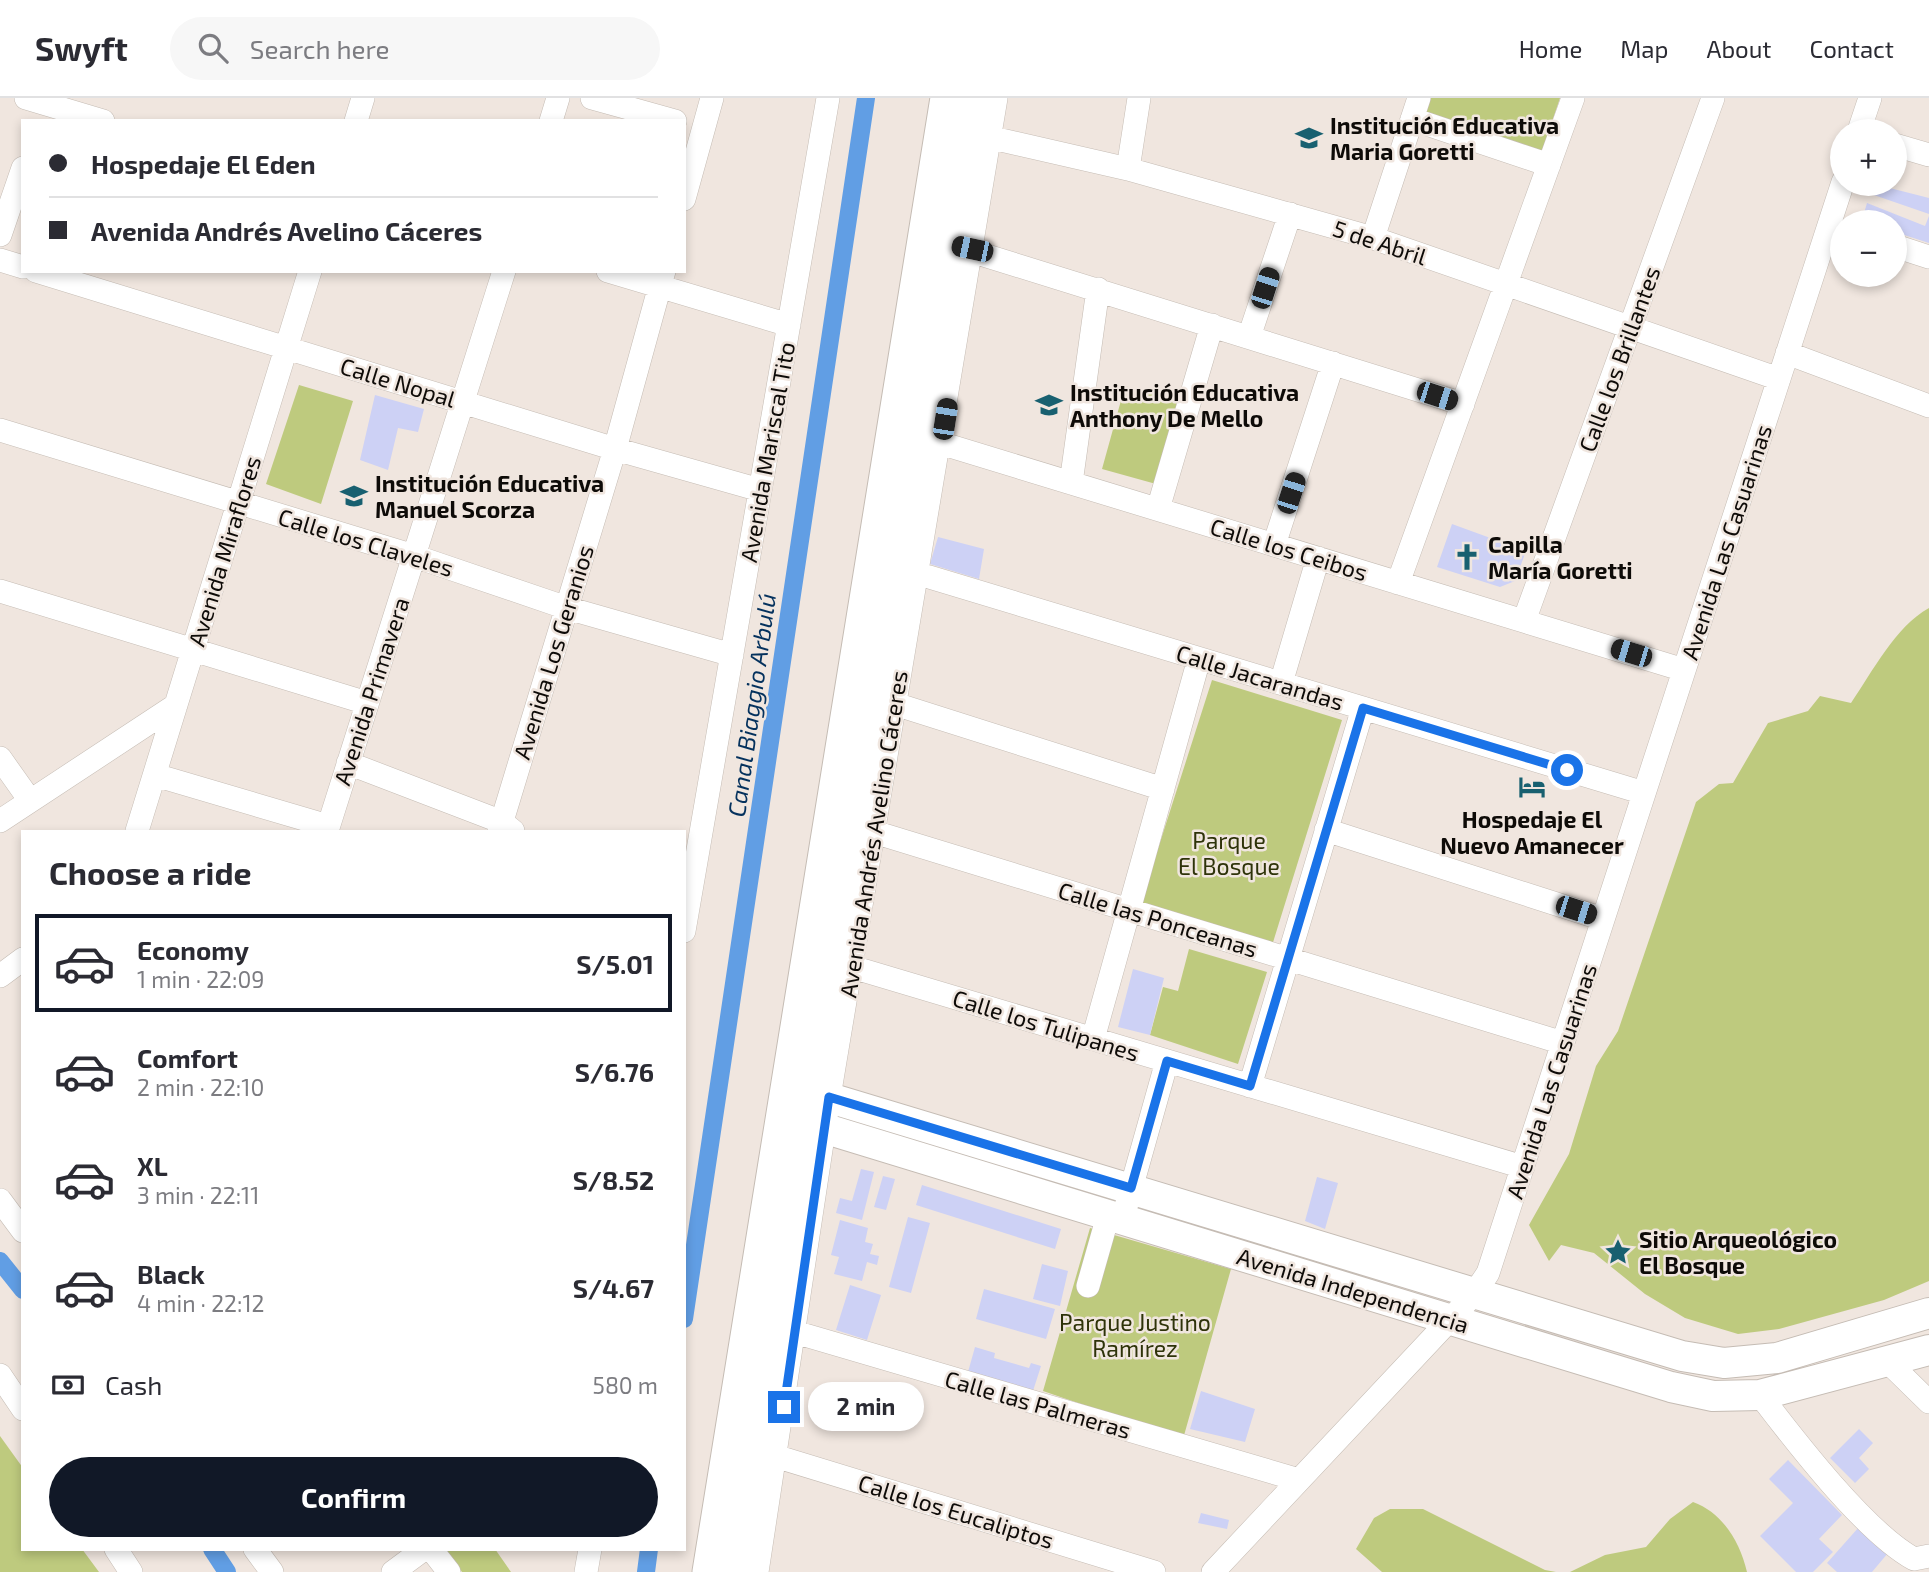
<!DOCTYPE html>
<html lang="en">
<head>
<meta charset="utf-8">
<style>
	:root { --surface:#fff; --page:#f7f7f7; --text:#2b2b33; --muted:#7c7c81; --line:#e1e1e2; --accent:#111827 }
	body { margin:0; font-family:"Exo 2",sans-serif; background:var(--page); color:var(--text); height:100vh; display:flex; flex-direction:column; font-size:26px; white-space:nowrap }
	* { box-sizing:border-box; margin:0 }
	p { font-size:23px; color:var(--muted) }
	.icon { flex:none; width:38px; height:38px; fill:none; stroke:currentColor; stroke-width:2; stroke-linecap:round; stroke-linejoin:round }
	.map { position:relative; flex:1; overflow:hidden }
	.drawer { position:absolute; left:21px; top:732px; width:665px; height:721px; display:flex; flex-direction:column; background:var(--surface); border-radius:0px; box-shadow:0 4px 10px #0003 }
	.drawer>* { flex:none }
	.banner { position:absolute; left:21px; top:21px; width:665px; height:154px; border-radius:0px; box-shadow:0 4px 10px #0003; display:grid; align-content:center; height:154px; padding:0 28px; background:var(--surface) }
	.buttons { position:absolute; left:1830px; top:21px; display:grid; gap:14px }
	.buttons a { display:grid; place-items:center; width:77px; height:77px; border-radius:50%; background:var(--surface); box-shadow:0 4px 10px #0003; font-size:35px }
	.end { position:absolute; width:32px; height:32px; margin:-16px; border:9px solid #1a73e8; background:#fff; box-shadow:0 0 0 4px #fff }
	.from { border-radius:50% }
	.bubble { position:absolute; height:49px; border-radius:24px; background:var(--surface); box-shadow:0 4px 10px #0003; font-size:23px; font-weight:700; line-height:49px; text-align:center }
	.car { position:absolute; width:21px; height:42px; margin:-21px -10px; border-radius:9px; box-shadow:0 0 5px 2px #0007; background:linear-gradient(#222 24%,#8ab4d8 0 40%,#222 0 76%,#8ab4d8 0 86%,#222 0) }
	.banner b { display:flex; align-items:center; gap:24px; height:66px; font-size:26px }
	.banner b+b { border-top:2px solid var(--line) }
	.banner i { width:18px; height:18px; background:var(--text) }
	ul { padding:0; list-style:none }
	li { display:flex; align-items:center; gap:21px; height:98px; margin:0 14px 10px; padding:0 14px; border:4px solid transparent; border-radius:0px }
	li div { flex:1 }
	li b { display:block; font-size:26px }
	li em { font-style:normal; font-weight:700 }
	li.current { border-color:var(--accent) }
	li>.icon { width:63px; height:63px; stroke-width:1.5 }
	h2 { padding:0 28px; font-size:32px; line-height:84px }
	.pay { display:flex; align-items:center; gap:18px; height:77px; padding:0 28px; font-size:26px }
	.pay p { margin-inline-start:auto }
	.cta { display:flex; gap:14px; margin-top:auto; padding:14px 28px }
	.cta a { flex:1; height:80px; border-radius:42px; background:var(--accent); color:#fff; font-size:28px; font-weight:700; line-height:80px; text-align:center }
	header { display:flex; align-items:center; gap:42px; box-sizing:border-box; height:98px; padding:0 35px; background:var(--surface); border-bottom:2px solid var(--line) }
	header strong { font-size:33px }
	nav { display:flex; gap:38px; margin-inline-start:auto; font-size:24px }
	.search { width:490px; height:63px; background:var(--page); display:flex; align-items:center; gap:18px; box-sizing:border-box; padding:0 24px; border-radius:38px; color:var(--muted); font-size:26px }
	.map>svg:first-child { display:block }
	.green { fill:#beca7e }
	.lines { fill:none; stroke-linecap:round; stroke-linejoin:round }
	.canal { stroke:#619ee4; stroke-width:18 }
	.building { fill:#cdd1f5 }
	.minor-casing { stroke:#c5bcb4; stroke-width:24 }
	.major-casing { stroke:#c5bcb4; stroke-width:32 }
	.highway-casing { stroke:#c5bcb4; stroke-width:35 }
	.minor { stroke:#fff; stroke-width:23 }
	.major { stroke:#fff; stroke-width:30 }
	.highway { stroke:#fff; stroke-width:33 }
	.route { stroke:#1a73e8; stroke-width:9 }
	.labels { text-anchor:middle; dominant-baseline:central; stroke-width:5; stroke-linejoin:round; paint-order:stroke }
	.poi-label { font-size:23px; font-weight:bold; fill:#0e0b08; stroke:#f0e6df; text-anchor:start }
	.street-label { font-size:23px; fill:#0e0b08; stroke:#f0e6df }
	.park-label { font-size:23px; fill:#2e3309; stroke:#f0e6df }
	.water-label { font-size:24px; font-style:italic; fill:#04315d; stroke:#f0e6df }
</style>
</head>
<body>
<header>
<strong>Swyft</strong>
<div class="search"><svg class="icon" aria-label="search" viewBox="0 0 24 24"><circle cx="10" cy="10" r="6"/><path d="M15 15l6 6"/></svg>Search here</div>
<nav><a>Home</a><a>Map</a><a>About</a><a>Contact</a></nav>
</header>
<div class="map">
<svg width="1929" height="1474" viewBox="0 0 1929 1474">
	<rect width="100%" height="100%" fill="#f0e6df"/>
	<path class="green" d="M1424,0H1560L1541,57L1419,15Z
		M299,287L353,303L321,406L266,386Z
		M1125,288L1179,304L1156,386L1102,371Z
		M1929,510V1183L1884,1202L1779,1231L1738,1236L1685,1220L1645,1196L1594,1155L1561,1147L1549,1163L1529,1127L1569,1056L1596,968L1618,933L1696,704L1719,686L1733,685L1768,625L1808,613L1820,598L1851,605C1873,573 1895,529 1929,510Z
		M1212,582L1342,622L1270,854L1139,810Z
		M1189,851L1267,874L1238,966L1150,937L1163,889L1178,893Z
		M1090,1130L1231,1171L1183,1341L1043,1293Z
		M0,1338L23,1370V1451H82L99,1474H0Z
		M1693,1404C1723,1415 1740,1444 1747,1474H1570L1605,1457L1646,1449L1670,1421Z
		M1390,1411H1423L1545,1472L1556,1474H1382L1356,1451L1374,1420Z
		M451,1451H495L511,1474H462L447,1453Z"/>
	<g class="lines">
		<path class="canal" d="M0,1163L23,1192
			M684,1221L866,0
			M212,1451L227,1474
			M646,1474L649,1451"/>
	</g>
	<path class="building" d="M1874,86L1929,100V116L1871,96Z
		M1867,105L1925,128L1929,118V145L1895,134V124L1862,122Z
		M375,297L424,311L418,334L398,330L388,372L360,362Z
		M1452,426L1526,453L1515,483L1500,489L1437,469Z
		M938,439L984,451L979,481L930,466Z
		M1133,871L1164,880L1150,937L1118,929Z
		M861,1071L874,1074L862,1122L836,1115L840,1100L852,1103Z
		M883,1078L895,1081L886,1112L874,1109Z
		M1317,1079L1338,1085L1325,1131L1305,1123Z
		M922,1087L1061,1131L1055,1151L916,1107Z
		M908,1119L930,1125L911,1195L889,1189Z
		M840,1122L868,1130L865,1144L873,1146L870,1156L879,1158L877,1167L867,1164L862,1183L834,1176L839,1159L831,1157Z
		M1042,1166L1068,1173L1060,1208L1033,1201Z
		M850,1187L881,1197L867,1242L836,1232Z
		M984,1191L1055,1211L1046,1241L976,1221Z
		M975,1249L995,1255L994,1260L1029,1270L1031,1265L1041,1268L1033,1293L968,1274Z
		M1201,1293L1255,1311L1245,1344L1190,1331Z
		M1859,1331L1873,1345L1859,1360L1869,1371L1855,1385L1830,1360Z
		M1788,1362L1842,1417L1819,1441L1833,1454L1813,1474H1796L1760,1438L1793,1405L1769,1381Z
		M1201,1415L1229,1422L1227,1431L1198,1425Z
		M1859,1429L1888,1455L1872,1474H1837L1827,1465Z"/>
	<g class="lines">
		<defs>
			<path id="minor" d="M26,0L103,23
				M592,0L675,23
				M1412,21L1549,67
				M356,23L363,0
				M551,23L558,0
				M1859,33L1870,0
				M975,36L1128,71L1373,140L1779,281
				M1895,47L1929,57
				M1128,71L1139,0
				M684,101L712,0
				M0,137L23,70
				M1373,140L1419,0
				M1895,148L1929,159
				M958,149L1463,306
				M0,162L23,169
				M36,173L615,351L760,392
				M608,173L789,227
				M1249,239L1290,116
				M1787,255L1929,308
				M0,332L414,458L567,510L732,557
				M927,341L1684,572
				M1071,385L1098,191
				M1158,411L1212,227
				M1274,447L1333,265
				M916,475L1644,695
				M1398,485L1573,0
				M0,493L367,605
				M1524,523L1713,0
				M1281,585L1318,460
				M895,606L1163,691
				M0,660L29,701
				M348,665L502,724L513,733
				M155,677L328,728
				M0,723L176,607
				M1326,732L1603,821
				M137,733L310,173
				M327,733L504,173
				M499,733L615,351L664,173
				M874,734L1563,945
				M684,833L828,0
				M852,869L1523,1069
				M0,878L23,861
				M1093,941L1199,561
				M1250,988L1363,610
				M0,1102L23,1133
				M1122,1123L1167,963
				M1088,1188L1108,1118
				M781,1230L1299,1382
				M1885,1261L1929,1304
				M0,1277L23,1311
				M1760,1297C1795,1343 1865,1434 1914,1461L1929,1458
				M765,1355L1154,1474
				M116,1451L131,1474
				M255,1451L272,1474
				M431,1451L449,1474
				M393,1474L424,1451
				M586,1474L590,1451
				M757,1474L829,999L996,0
				M1213,1474L1474,1196L1488,1175L1843,84"/>
			<path id="major" d="M790,988L1682,1258L1724,1265L1777,1260L1929,1215
				M787,1019L1671,1289L1713,1298L1760,1297L1929,1252"/>
			<path id="highway" d="M709,1474L947,0
				M740,1474L807,1026L978,0"/>
		</defs>
		<use href="#minor" class="minor-casing"/>
		<use href="#major" class="major-casing"/>
		<use href="#highway" class="highway-casing"/>
		<use href="#minor" class="minor"/>
		<use href="#major" class="major"/>
		<use href="#highway" class="highway"/>
	</g>
	<g class="lines">
		<path class="route" d="M784,1309L829,999L1131,1090L1167,963L1250,988L1363,610L1567,672"/>
	</g>
	<defs>
		<symbol id="school-bare" viewBox="-9 -9 18 18"><path d="M0-5L7-2L0 1L-7-2ZM-4 1L0 2.5L4 1V4Q0 6-4 4Z" fill="#186070" stroke="#f0e6df" stroke-width="2.5" paint-order="stroke"/></symbol>
		<symbol id="church-bare" viewBox="-9 -9 18 18"><path d="M-1.2-6h2.4v3.5h3.3v2.4h-3.3V6h-2.4V-.1h-3.3v-2.4h3.3Z" fill="#186070" stroke="#f0e6df" stroke-width="2.5" paint-order="stroke"/></symbol>
		<symbol id="hotel-bare" viewBox="-9 -9 18 18"><path d="M-6-4.5h1.5V1H6V5H4.5V3h-9V5H-6ZM-4 0a1.8 1.8 0 1 1 3.6 0ZM.5 0V-2.5h3Q6-2.5 6 0Z" fill="#186070" stroke="#f0e6df" stroke-width="2.5" paint-order="stroke"/></symbol>
		<symbol id="sight-bare" viewBox="-9 -9 18 18"><path d="M0-6L1.8-2.2L6-1.7L2.9 1.2L3.7 5.4L0 3.3L-3.7 5.4L-2.9 1.2L-6-1.7L-1.8-2.2Z" fill="#186070" stroke="#f0e6df" stroke-width="2.5" paint-order="stroke"/></symbol>
	</defs>
	<g fill-rule="evenodd">
		<use href="#school-bare" x="1290" y="21" width="38" height="38"/>
		<use href="#school-bare" x="1030" y="288" width="38" height="38"/>
		<use href="#school-bare" x="335" y="379" width="38" height="38"/>
		<use href="#church-bare" x="1448" y="440" width="38" height="38"/>
		<use href="#hotel-bare" x="1513" y="670" width="38" height="38"/>
		<use href="#sight-bare" x="1599" y="1135" width="38" height="38"/>
	</g>
	<g class="labels">
		<g class="poi-label">
			<text x="1330" y="27">Institución Educativa<tspan x="1330" dy="26">Maria Goretti</tspan></text>
			<text x="1070" y="294">Institución Educativa<tspan x="1070" dy="26">Anthony De Mello</tspan></text>
			<text x="375" y="385">Institución Educativa<tspan x="375" dy="26">Manuel Scorza</tspan></text>
			<text x="1488" y="446">Capilla<tspan x="1488" dy="26">María Goretti</tspan></text>
			<text x="1532" y="721" text-anchor="middle">Hospedaje El<tspan x="1532" dy="26">Nuevo Amanecer</tspan></text>
			<text x="1639" y="1141">Sitio Arqueológico<tspan x="1639" dy="26">El Bosque</tspan></text>
		</g>
		<g class="street-label">
			<text transform="translate(1380 144) rotate(18)">5 de Abril</text>
			<text transform="translate(1619 261) rotate(-70)">Calle los Brillantes</text>
			<text transform="translate(398 284) rotate(17)">Calle Nopal</text>
			<text transform="translate(767 354) rotate(-80)">Avenida Mariscal Tito</text>
			<text transform="translate(366 444) rotate(17)">Calle los Claveles</text>
			<text transform="translate(1726 444) rotate(-72)">Avenida Las Casuarinas</text>
			<text transform="translate(1289 451) rotate(17)">Calle los Ceibos</text>
			<text transform="translate(224 453) rotate(-73)">Avenida Miraflores</text>
			<text transform="translate(553 554) rotate(-73)">Avenida Los Geranios</text>
			<text transform="translate(1260 579) rotate(17)">Calle Jacarandas</text>
			<text transform="translate(371 593) rotate(-72)">Avenida Primavera</text>
			<text transform="translate(873 736) rotate(-81)">Avenida Andrés Avelino Cáceres</text>
			<text transform="translate(1158 821) rotate(17)">Calle las Ponceanas</text>
			<text transform="translate(1046 927) rotate(17)">Calle los Tulipanes</text>
			<text transform="translate(1551 983) rotate(-72)">Avenida Las Casuarinas</text>
			<text transform="translate(1353 1192) rotate(17)">Avenida Independencia</text>
			<text transform="translate(1038 1306) rotate(16)">Calle las Palmeras</text>
			<text transform="translate(956 1413) rotate(17)">Calle los Eucaliptos</text>
		</g>
		<g class="park-label">
			<text x="1229" y="742">Parque<tspan x="1229" dy="26">El Bosque</tspan></text>
			<text x="1135" y="1224">Parque Justino<tspan x="1135" dy="26">Ramírez</tspan></text>
		</g>
		<g class="water-label">
			<text transform="translate(751 607) rotate(-82)">Canal Biaggio Arbulú</text>
		</g>
	</g>
</svg>
<div class="buttons">
<a>+</a>
<a>−</a>
</div>
<i class="end from" style="left:1567px;top:672px"></i>
<i class="end" style="left:784px;top:1309px"></i>
<div class="bubble" style="left:808px;top:1284px;width:116px">2 min</div>
<i class="car" style="left:972px;top:151px;rotate:282deg"></i>
<i class="car" style="left:1265px;top:190px;rotate:18deg"></i>
<i class="car" style="left:1437px;top:298px;rotate:108deg"></i>
<i class="car" style="left:945px;top:321px;rotate:9deg"></i>
<i class="car" style="left:1291px;top:395px;rotate:18deg"></i>
<i class="car" style="left:1631px;top:555px;rotate:287deg"></i>
<i class="car" style="left:1576px;top:812px;rotate:108deg"></i>
<div class="banner">
<b><i class="from"></i>Hospedaje El Eden</b>
<b><i></i>Avenida Andrés Avelino Cáceres</b>
</div>
<section class="drawer">
<h2>Choose a ride</h2>
<ul>
<li class="current"><svg class="icon" aria-label="car" viewBox="0 0 24 24"><path d="M5 17H2v-5l4-1 3-4h7l3 4 3 1v5h-3M9 17h6M6 11h13"/><circle cx="7" cy="17" r="2"/><circle cx="17" cy="17" r="2"/></svg><div><b>Economy</b><p>1 min · 22:09</p></div><em>S/5.01</em></li>
<li><svg class="icon" aria-label="car" viewBox="0 0 24 24"><path d="M5 17H2v-5l4-1 3-4h7l3 4 3 1v5h-3M9 17h6M6 11h13"/><circle cx="7" cy="17" r="2"/><circle cx="17" cy="17" r="2"/></svg><div><b>Comfort</b><p>2 min · 22:10</p></div><em>S/6.76</em></li>
<li><svg class="icon" aria-label="car" viewBox="0 0 24 24"><path d="M5 17H2v-5l4-1 3-4h7l3 4 3 1v5h-3M9 17h6M6 11h13"/><circle cx="7" cy="17" r="2"/><circle cx="17" cy="17" r="2"/></svg><div><b>XL</b><p>3 min · 22:11</p></div><em>S/8.52</em></li>
<li><svg class="icon" aria-label="car" viewBox="0 0 24 24"><path d="M5 17H2v-5l4-1 3-4h7l3 4 3 1v5h-3M9 17h6M6 11h13"/><circle cx="7" cy="17" r="2"/><circle cx="17" cy="17" r="2"/></svg><div><b>Black</b><p>4 min · 22:12</p></div><em>S/4.67</em></li>
</ul>
<div class="pay"><svg class="icon" aria-label="cash" viewBox="0 0 24 24"><path d="M3 7h18v10H3z"/><circle cx="12" cy="12" r="2"/></svg>Cash<p>580 m</p></div>
<div class="cta"><a>Confirm</a></div>
</section>
</div>
</body>
</html>
